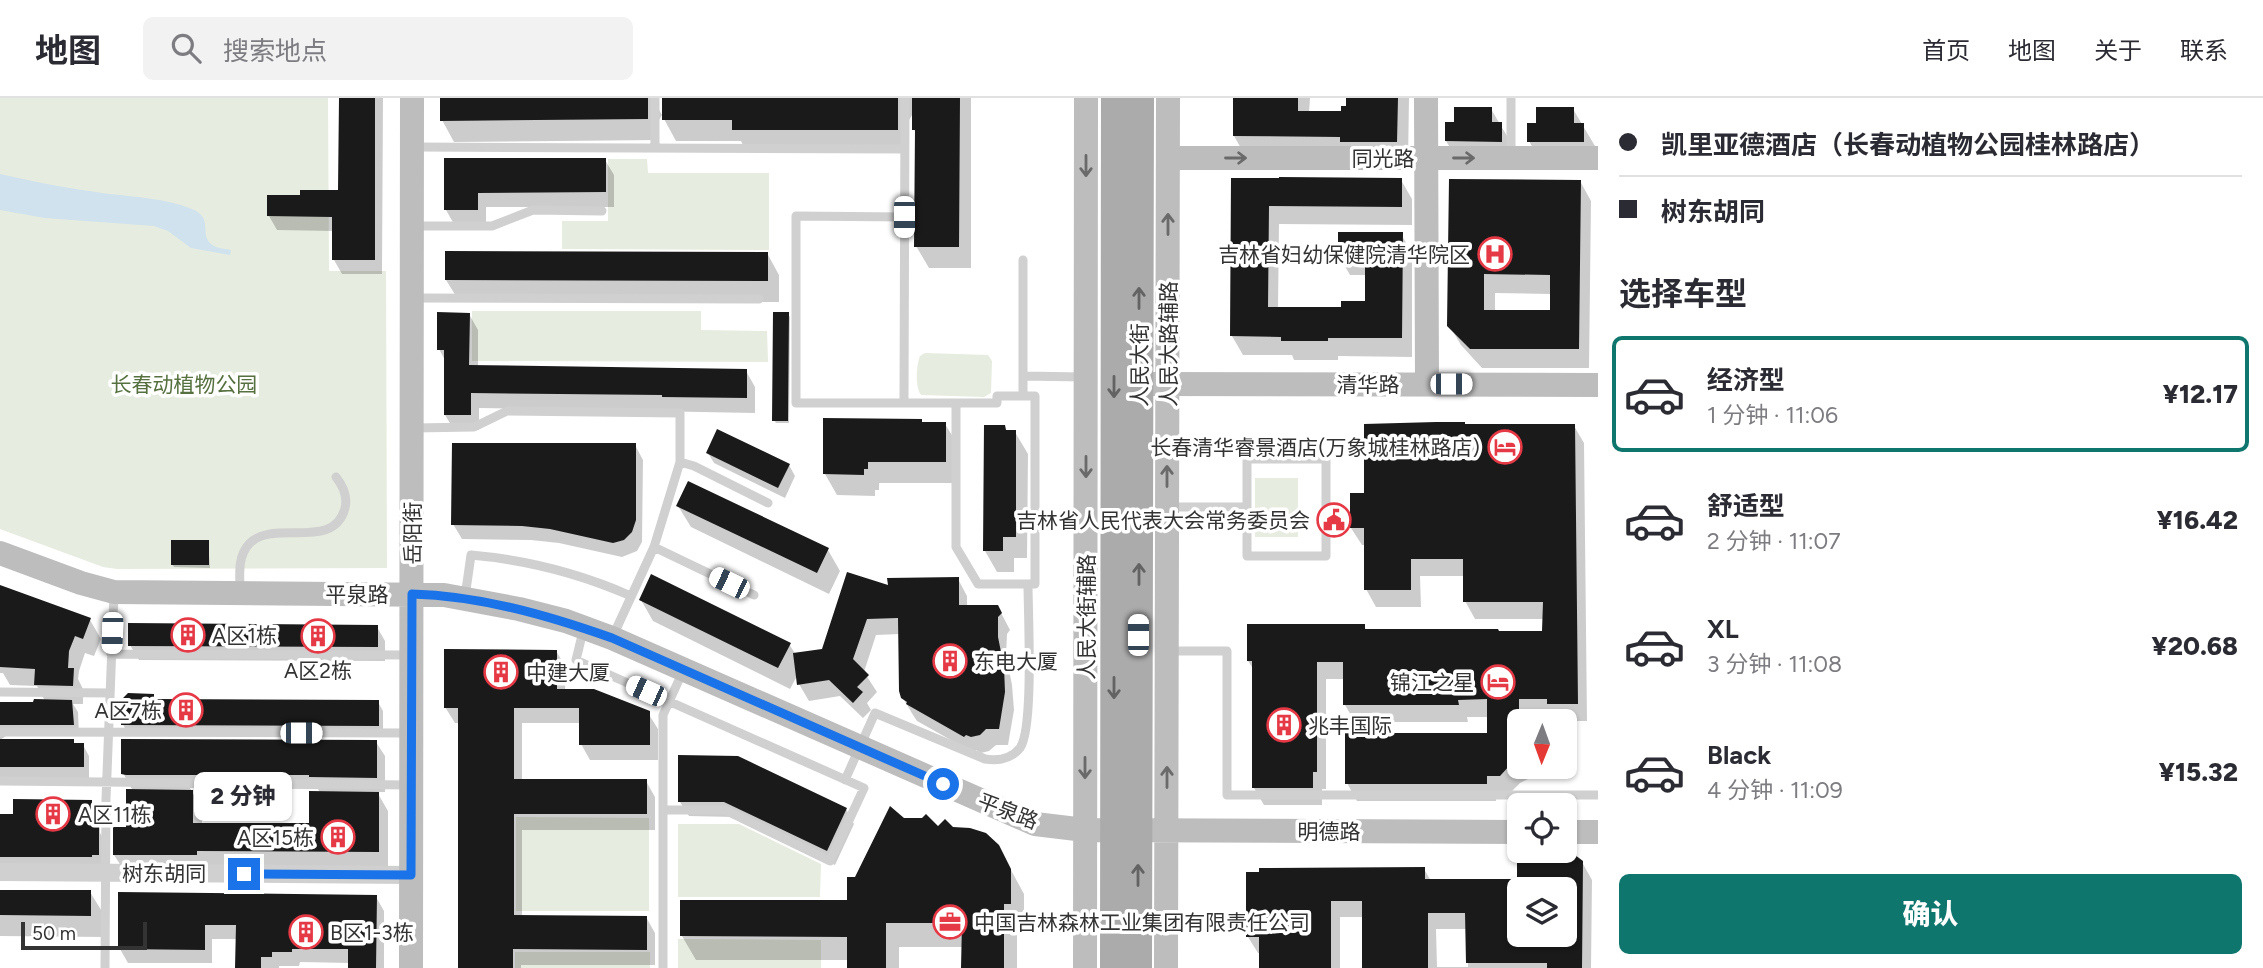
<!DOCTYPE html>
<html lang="zh">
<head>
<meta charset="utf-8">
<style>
	:root { --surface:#fff; --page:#f2f2f3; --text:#2b2b33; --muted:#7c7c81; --line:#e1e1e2; --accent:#0f766e }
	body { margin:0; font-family:Figtree,"Noto Sans SC",sans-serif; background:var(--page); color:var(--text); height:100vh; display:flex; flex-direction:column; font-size:26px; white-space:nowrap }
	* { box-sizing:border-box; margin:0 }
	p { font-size:23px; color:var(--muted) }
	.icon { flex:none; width:38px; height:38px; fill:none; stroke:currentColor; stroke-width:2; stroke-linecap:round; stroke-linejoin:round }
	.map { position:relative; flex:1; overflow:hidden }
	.side { display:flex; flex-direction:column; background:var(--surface); width:665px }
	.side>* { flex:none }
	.hud { display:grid; align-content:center; height:154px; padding:0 21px; background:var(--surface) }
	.needle { width:46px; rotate:181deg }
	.fabs { position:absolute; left:1507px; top:611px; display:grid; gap:14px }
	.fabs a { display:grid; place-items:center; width:70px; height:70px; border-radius:10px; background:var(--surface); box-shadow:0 2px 5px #0004; font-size:35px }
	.scale { position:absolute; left:21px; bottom:18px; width:126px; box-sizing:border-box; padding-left:7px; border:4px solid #333; border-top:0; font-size:19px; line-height:24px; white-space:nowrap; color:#333; -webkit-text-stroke:5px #fff; paint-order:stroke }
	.end { position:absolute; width:32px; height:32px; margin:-16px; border:9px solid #1a73e8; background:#fff; box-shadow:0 0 0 4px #fff }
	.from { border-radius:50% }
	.bubble { position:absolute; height:49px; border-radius:10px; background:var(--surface); box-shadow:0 2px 5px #0004; font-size:23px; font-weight:800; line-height:49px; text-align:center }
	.car { position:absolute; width:21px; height:42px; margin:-21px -10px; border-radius:9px; box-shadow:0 0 5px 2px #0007; background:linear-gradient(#fff 24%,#345 0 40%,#fff 0 76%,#345 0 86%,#fff 0) }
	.hud b { display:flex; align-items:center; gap:24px; height:66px; font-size:26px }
	.hud b+b { border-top:2px solid var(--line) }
	.hud i { width:18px; height:18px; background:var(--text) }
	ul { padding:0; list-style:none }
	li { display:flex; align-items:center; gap:21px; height:116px; margin:0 14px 10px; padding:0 7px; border:4px solid transparent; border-radius:10px }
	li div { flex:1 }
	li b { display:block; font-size:26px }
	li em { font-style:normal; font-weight:800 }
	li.current { border-color:var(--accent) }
	li>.icon { width:63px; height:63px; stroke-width:1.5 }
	h2 { padding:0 21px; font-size:32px; line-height:84px }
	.button { display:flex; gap:14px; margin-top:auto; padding:14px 21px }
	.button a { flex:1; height:80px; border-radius:10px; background:var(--accent); color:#fff; font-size:28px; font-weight:800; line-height:80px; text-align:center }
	header { display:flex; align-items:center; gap:42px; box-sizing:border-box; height:98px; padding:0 35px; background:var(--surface); border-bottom:2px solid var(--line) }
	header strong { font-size:33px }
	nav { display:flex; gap:38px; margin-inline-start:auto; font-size:24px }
	.search { width:490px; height:63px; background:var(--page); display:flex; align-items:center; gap:18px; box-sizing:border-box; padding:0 24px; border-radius:10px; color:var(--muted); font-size:26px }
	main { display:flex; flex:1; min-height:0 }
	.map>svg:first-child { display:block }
	.green { fill:#e6ecdf }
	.water { fill:#cfe2ee }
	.shadow { fill:#0003; fill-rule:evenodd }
	.building { fill:#1a1a1a; fill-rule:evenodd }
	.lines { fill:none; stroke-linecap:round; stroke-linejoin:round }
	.lane { stroke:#d0d0d0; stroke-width:9 }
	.street { stroke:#d0d0d0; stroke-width:18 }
	.secondary { stroke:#bdbdbd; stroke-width:24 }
	.primary { stroke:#ababab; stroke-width:28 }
	.oneway { stroke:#6a6a6a }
	.oneway2 { stroke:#636363 }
	.route { stroke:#1a73e8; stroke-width:9 }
	.labels { text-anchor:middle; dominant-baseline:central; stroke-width:7; stroke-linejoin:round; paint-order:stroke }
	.street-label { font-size:21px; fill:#333; stroke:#fff }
	.poi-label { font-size:21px; fill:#333; stroke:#fff; text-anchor:start }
	.park-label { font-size:21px; fill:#56703f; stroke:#fff }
</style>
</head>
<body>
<header>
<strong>地图</strong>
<div class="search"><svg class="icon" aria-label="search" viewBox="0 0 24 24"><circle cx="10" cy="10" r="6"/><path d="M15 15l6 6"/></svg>搜索地点</div>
<nav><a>首页</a><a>地图</a><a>关于</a><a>联系</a></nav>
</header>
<main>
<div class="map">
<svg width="1598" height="870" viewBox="0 0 1598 870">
	<rect width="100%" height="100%" fill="#fff"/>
	<path class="green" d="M0,0H328L329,173H386L387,470L117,471L103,469L0,431Z
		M608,61H647L648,75H769V152L562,151V123H608Z
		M472,213H701V232L767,233L768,264L472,263Z
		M925,255L988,257L992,263L991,295L984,299L921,297C915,289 916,268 920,258Z
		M1255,380H1298V439H1255Z
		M516,719L649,720V813H516Z
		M678,726H739L821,766L820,799H678Z
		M678,841L821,842V870H678Z
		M515,854H650V870H515Z"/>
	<path class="water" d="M0,76C32,83 64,90 96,94C127,99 163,99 192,111C214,120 199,135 211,146C215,150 225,151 231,152L230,157L191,150L168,133L154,128L45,120L0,112Z"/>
	<path class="shadow" d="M340,0H383L382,176H342L334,162V133L277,132L269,118L302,99L340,94Z
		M442,0H652L662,17L659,22V42L454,44L442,22Z
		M664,0H971V170H929L916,148V36L914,31V14L909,22V53H746L741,43H676L664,21Z
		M1235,0H1310L1309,15H1342L1348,10V0H1409L1408,64L1246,59L1234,38Z
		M1491,11L1513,48L1459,64L1446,43L1456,26Z
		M1573,11L1595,48L1541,65L1529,43L1538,26Z
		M445,62H605L614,77V109H486V126H454L446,112Z
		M1233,82H1401L1412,101V127L1279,126L1278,211H1342L1367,205V177H1350L1339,158L1401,136L1412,155V259L1338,258V262H1294L1292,257H1243L1232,238Z
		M1450,82L1580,83L1591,103L1589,270H1482L1461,247L1449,227ZM1495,195L1551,196V214H1495Z
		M767,155L779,177V204L459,203L446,182Z
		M469,216L478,232V268L746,273L755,289V315L479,310V332H454L445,317L446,264L439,251Z
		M788,216L790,219L789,325H776L774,322Z
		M923,326H945L958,347L957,385H879V392H875V398L837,397L825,376Z
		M1466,328H1574L1584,345L1587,623H1519V668H1537L1532,679L1520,685L1510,695H1496V703H1357L1347,685L1489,637V619H1467L1468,624H1355L1345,607V581H1326V691H1322V707H1264L1254,690V572L1248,563V528H1364L1367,533L1544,535V521H1475L1465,503V478H1420L1421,509H1376L1366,491V447H1362L1351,430L1366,397Z
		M1004,329L1007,334H1015L1028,356L1027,460H1014V474H997L985,453Z
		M635,347L643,362L642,444L637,453L622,459L559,445L531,442L462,441L453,426Z
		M708,355L789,367L795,378L785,400L714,365Z
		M678,408L828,452L840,473L829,496L691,429Z
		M208,444L210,470L174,469L172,466Z
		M958,481L967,498V508L999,511L1010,532L1007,536L1006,557L1012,587L1014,612L1008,647H996L989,653L981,655L976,652L974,655L917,623L913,617L903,600L900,536L876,537L864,574L877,594L867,605L871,612L863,620L840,598L809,603L799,586L798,576L790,591L653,523L641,502L789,546L796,557L823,553L889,489Z
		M0,489L90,522L101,541L94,558L85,555L79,573L78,581L83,591V606H73L78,614L79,638H6L0,642V605H35L45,603L37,588L10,587L3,575H0Z
		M377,529L385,543V563L139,562L130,547Z
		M556,553L566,569L565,593L648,615L658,631V662H590L581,646V625H522V683H646L655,699V732H522V819H646L655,835V867H521V870H460V625H455L445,609Z
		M152,597L156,603L378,604L383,613V637L128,636L118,617Z
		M0,643L83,647L89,658V680H0Z
		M376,644L385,658V694H377L388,713V771L125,774L114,757L128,730L133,693L123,675ZM190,690L318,691L320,695L310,727H202V711Z
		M680,659L846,711L854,726L835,767L734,719L689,718L680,704Z
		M91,703L100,719V735L107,746V772L0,776V718H15Z
		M903,722L939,731H953L998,748L1024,796V829H1017V870H963V849H899V870H848V862H696L682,838V803L848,804L856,781Z
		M1582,764L1592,782L1591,870H1361L1364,869V819H1340V870H1261V855H1258L1248,839V776L1424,771L1431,783H1519ZM1519,791H1564V836H1519ZM1436,831H1467L1468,869H1437Z
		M0,793L90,794L103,815V839L0,838Z
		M120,796L376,799L384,813V870H350V865L300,864L299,868H279V870H237V841H212V865H128L120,851Z"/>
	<path class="building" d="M339,0H375V162H332V119L267,118V97H300V92H338Z
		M440,0H648V21L440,23Z
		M662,0H898V32H732V22H662Z
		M912,0H960L959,149H914L915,32H912Z
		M1233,0H1298V13H1341V8H1346V0H1398L1397,44H1340V39L1233,38Z
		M1454,9H1492V24H1502V44L1445,43V24H1454Z
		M1536,9H1574V25H1584V44H1527V25H1536Z
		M444,60H606V94L478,95V112H444Z
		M1279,79L1402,80V109L1269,108L1268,209H1341V203H1365V158H1338V134H1403L1402,240H1328V243H1281V239L1230,238L1231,80H1279Z
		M1449,81L1581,82L1579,251H1470L1447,228ZM1484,176L1550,177V212H1484Z
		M445,153L768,154V183L445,182Z
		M437,214L470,215L469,267L747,271V300L662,299V297L471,295V317H444V252H437Z
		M773,214H789L788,323H772Z
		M823,320L922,321V324H946V364H868V371H864V377L823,376Z
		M1436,324H1465V326H1575L1578,606H1547V601H1519V664L1510,667L1500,678H1487V686H1345V635H1487V601L1458,602L1459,607H1343V564H1317V674H1313V690H1252V563H1247V526H1365V531H1498L1499,533H1542L1543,504H1463V461H1411V492H1364V430H1350V395H1364V326Z
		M984,327H1005L1006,332H1016V439H1003V453H983Z
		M717,331L790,366L778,390L706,355Z
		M452,345H636V422L632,434L624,442L613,445L550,431L522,428L451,427Z
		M688,383L829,450L817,475L676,408Z
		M171,442H209V467H171Z
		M847,474L888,487L887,480L959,479V507H998L1002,515L998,519V539L1004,569L1005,594L999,631H986L980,637L971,639L966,637L964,639L906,606L907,604L901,600L899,593L898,520L867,521L853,561L869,577L857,589L863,594L853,605L829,582L797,587L793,555L822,551Z
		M651,476L791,545L778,570L639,502Z
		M0,487L91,520L83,541L75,538L69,553L68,570H74L73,588L34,587L35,571L0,569Z
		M128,525L378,527V549L128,548Z
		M444,551L557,552V591H594L650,613V647H579V610H514V681H647V716H514V817L647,818V852L513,851V870H458V610H444Z
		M128,595L154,596V601L379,602V628L121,627V618H116L117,606Z
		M34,601L72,602L74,627H0V604H33Z
		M0,641H74V645H84V669H0Z
		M121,641L377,642V680L309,679V677H126L121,676Z
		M678,657L738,658L847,710L827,753L724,704H678Z
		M126,691L193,692V725H309V693L379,694V754L197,753V757H113V729H126Z
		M13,701L92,702V729H99V757H92V759H0V716H13Z
		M890,708L904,720H922L926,716L938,728L945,721L953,729L970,730L986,735L999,747L1011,771V806H1004V870H961L962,825H886V870H847V839L680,838V802H847V779H855Z
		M1517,756L1575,757L1583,763L1582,870H1547V865H1466L1465,815H1428V870H1362V803H1331V870H1259V839H1246V774H1259V770L1425,769V781H1517ZM1519,791H1564V837H1547V848H1519Z
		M0,792H91V818L0,817Z
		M118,794L377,797L376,870H348V851H292V854H272V859H261V870H235L236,827H205V852L118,851Z"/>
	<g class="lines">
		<path class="lane" d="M1511,0V58
			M413,49L905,51
			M655,50V0
			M904,119L796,118V305H997V298H1023
			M414,128H492L533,112L602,113
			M414,200L759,201
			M1023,278L1084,279
			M904,305L905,0
			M956,305V449L978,486H1028
			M415,330L474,329L507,313L680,315V364L654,449L613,538
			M1247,361H1326V458H1247Z
			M680,364L694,368L768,405
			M1168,409H1247
			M654,449L754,497
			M240,494C240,478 237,459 249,446C273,420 334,454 345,410C348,398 343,388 336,379
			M465,499L471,457C528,462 579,475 631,498
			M583,533L576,562L864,690L830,763L725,712H663
			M1170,553H1227V697H1598
			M111,556L410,557
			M0,594L110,595
			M0,634L410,635
			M845,682L875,615L985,661C998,663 1011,661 1020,650C1034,631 1028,516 1028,486H1035V298H1023V162
			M0,683L410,687
			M105,870L106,701L114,496
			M663,870V617L683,573"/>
		<path class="street" d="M0,774L411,777"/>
		<path class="secondary" d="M1426,0L1427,286
			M1168,60H1598
			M1151,286L1598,287
			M0,455L81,485L114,494L444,497L519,511L566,523L612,540L1035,726L1085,732L1519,734
			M1564,734H1598
			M411,870L412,0
			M1085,870L1086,0
			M1166,870L1168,0"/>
		<path class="primary" d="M1114,870L1115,0
			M1138,870L1140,0"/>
	</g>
	<defs><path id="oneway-shaft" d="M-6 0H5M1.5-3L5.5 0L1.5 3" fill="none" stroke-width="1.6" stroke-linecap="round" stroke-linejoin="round" transform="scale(1.75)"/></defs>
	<g class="oneway">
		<use href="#oneway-shaft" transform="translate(1236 60)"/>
		<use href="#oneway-shaft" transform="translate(1464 60)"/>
		<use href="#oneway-shaft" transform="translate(1086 68) rotate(90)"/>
		<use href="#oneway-shaft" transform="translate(1168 126) rotate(-90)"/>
		<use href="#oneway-shaft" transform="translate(1086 369) rotate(90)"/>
		<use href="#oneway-shaft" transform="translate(1167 378) rotate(-90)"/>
		<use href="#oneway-shaft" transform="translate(1085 670) rotate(90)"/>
		<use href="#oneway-shaft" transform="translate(1167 679) rotate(-90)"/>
	</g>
	<g class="oneway2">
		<use href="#oneway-shaft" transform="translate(1139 200) rotate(-90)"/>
		<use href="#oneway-shaft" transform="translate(1114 289) rotate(90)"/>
		<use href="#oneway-shaft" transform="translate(1139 476) rotate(-90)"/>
		<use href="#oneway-shaft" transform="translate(1114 590) rotate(90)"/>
		<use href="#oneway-shaft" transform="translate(1138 777) rotate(-90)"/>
	</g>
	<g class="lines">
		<path class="route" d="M244,776L411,777L412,496C481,498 547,517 612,540L943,686"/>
	</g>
	<defs>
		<symbol id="hospital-ring" viewBox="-11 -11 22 22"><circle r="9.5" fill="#fff" stroke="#e63946" stroke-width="1.5"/><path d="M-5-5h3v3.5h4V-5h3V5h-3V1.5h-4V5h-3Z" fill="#e63946"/></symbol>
		<symbol id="hotel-ring" viewBox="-11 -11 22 22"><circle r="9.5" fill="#fff" stroke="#e63946" stroke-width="1.5"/><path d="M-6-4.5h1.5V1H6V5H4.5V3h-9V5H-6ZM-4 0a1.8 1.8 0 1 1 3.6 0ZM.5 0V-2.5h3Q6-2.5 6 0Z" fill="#e63946"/></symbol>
		<symbol id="civic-ring" viewBox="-11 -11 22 22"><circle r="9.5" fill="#fff" stroke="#e63946" stroke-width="1.5"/><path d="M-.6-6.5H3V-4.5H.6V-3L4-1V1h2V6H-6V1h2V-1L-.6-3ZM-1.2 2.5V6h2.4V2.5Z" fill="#e63946"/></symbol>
		<symbol id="building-ring" viewBox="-11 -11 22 22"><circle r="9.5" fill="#fff" stroke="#e63946" stroke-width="1.5"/><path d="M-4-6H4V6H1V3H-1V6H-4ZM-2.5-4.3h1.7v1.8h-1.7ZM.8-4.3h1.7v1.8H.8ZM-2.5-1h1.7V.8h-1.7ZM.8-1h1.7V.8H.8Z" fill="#e63946"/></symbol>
		<symbol id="office-ring" viewBox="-11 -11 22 22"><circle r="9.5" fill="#fff" stroke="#e63946" stroke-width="1.5"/><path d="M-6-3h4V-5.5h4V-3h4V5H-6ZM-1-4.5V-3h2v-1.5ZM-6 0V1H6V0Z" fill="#e63946"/></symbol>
	</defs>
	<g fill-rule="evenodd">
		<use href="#hospital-ring" x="1476" y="137" width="38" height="38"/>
		<use href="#hotel-ring" x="1486" y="330" width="38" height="38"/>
		<use href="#civic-ring" x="1315" y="403" width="38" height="38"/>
		<use href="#building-ring" x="169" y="518" width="38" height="38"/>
		<use href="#building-ring" x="299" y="519" width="38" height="38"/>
		<use href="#building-ring" x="931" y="544" width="38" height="38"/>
		<use href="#building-ring" x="482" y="555" width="38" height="38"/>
		<use href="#hotel-ring" x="1479" y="565" width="38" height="38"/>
		<use href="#building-ring" x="167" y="593" width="38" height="38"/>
		<use href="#building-ring" x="1265" y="608" width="38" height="38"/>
		<use href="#building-ring" x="34" y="697" width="38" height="38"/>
		<use href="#building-ring" x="319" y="720" width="38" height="38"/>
		<use href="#office-ring" x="931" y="805" width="38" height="38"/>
		<use href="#building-ring" x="287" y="815" width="38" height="38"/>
	</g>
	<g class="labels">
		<g class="street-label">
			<text x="1383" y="60">同光路</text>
			<text transform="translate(1168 246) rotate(-90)">人民大路辅路</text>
			<text transform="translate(1139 267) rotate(-90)">人民大街</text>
			<text x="1368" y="286">清华路</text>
			<text transform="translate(412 435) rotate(-90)">岳阳街</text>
			<text x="357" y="496">平泉路</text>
			<text transform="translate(1086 519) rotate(-90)">人民大街辅路</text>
			<text transform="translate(1008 713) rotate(21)">平泉路</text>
			<text x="1329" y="733">明德路</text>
			<text x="164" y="775">树东胡同</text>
		</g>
		<g class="poi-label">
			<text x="1470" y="156" text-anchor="end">吉林省妇幼保健院清华院区</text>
			<text x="1480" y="349" text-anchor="end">长春清华睿景酒店(万象城桂林路店)</text>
			<text x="1310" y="422" text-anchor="end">吉林省人民代表大会常务委员会</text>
			<text x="212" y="537">A区1栋</text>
			<text x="974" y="563">东电大厦</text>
			<text x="318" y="572" text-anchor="middle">A区2栋</text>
			<text x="526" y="574">中建大厦</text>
			<text x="1474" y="584" text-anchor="end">锦江之星</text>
			<text x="162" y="612" text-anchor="end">A区7栋</text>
			<text x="1308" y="627">兆丰国际</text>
			<text x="78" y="716">A区11栋</text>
			<text x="314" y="739" text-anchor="end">A区15栋</text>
			<text x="974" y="824">中国吉林森林工业集团有限责任公司</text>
			<text x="330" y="834">B区1-3栋</text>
		</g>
		<g class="park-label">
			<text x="184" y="286">长春动植物公园</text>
		</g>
	</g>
</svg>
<div class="fabs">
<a><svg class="needle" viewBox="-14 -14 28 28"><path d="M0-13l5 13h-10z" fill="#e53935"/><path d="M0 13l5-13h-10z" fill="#7c7c81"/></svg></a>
<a><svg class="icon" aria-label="locate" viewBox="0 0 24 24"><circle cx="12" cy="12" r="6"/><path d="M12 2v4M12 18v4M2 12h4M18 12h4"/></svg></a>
<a><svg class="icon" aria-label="layers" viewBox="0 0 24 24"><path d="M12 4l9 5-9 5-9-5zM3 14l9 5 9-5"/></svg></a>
</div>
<div class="scale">50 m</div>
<i class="end from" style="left:943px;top:686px"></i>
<i class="end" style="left:244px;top:776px"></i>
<div class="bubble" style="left:194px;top:674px;width:98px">2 分钟</div>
<i class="car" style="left:904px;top:119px;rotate:180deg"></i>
<i class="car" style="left:1451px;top:286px;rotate:90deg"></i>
<i class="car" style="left:729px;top:485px;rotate:296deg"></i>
<i class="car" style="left:112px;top:535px;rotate:182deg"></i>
<i class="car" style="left:1138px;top:537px;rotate:0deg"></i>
<i class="car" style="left:646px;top:593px;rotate:294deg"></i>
<i class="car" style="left:301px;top:635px;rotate:90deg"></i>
</div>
<section class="side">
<div class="hud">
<b><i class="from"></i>凯里亚德酒店（长春动植物公园桂林路店）</b>
<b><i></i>树东胡同</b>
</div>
<h2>选择车型</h2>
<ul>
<li class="current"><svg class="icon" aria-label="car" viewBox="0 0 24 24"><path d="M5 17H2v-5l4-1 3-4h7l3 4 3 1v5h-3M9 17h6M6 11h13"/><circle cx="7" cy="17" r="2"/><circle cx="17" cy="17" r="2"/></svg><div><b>经济型</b><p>1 分钟 · 11:06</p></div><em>¥12.17</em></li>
<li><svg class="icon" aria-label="car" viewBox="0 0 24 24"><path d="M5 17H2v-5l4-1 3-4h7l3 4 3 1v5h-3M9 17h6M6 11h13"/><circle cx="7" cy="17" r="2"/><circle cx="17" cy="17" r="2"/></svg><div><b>舒适型</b><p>2 分钟 · 11:07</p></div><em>¥16.42</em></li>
<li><svg class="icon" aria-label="car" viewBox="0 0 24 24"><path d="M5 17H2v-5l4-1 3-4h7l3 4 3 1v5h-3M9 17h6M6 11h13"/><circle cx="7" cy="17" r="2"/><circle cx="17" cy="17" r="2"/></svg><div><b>XL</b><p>3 分钟 · 11:08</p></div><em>¥20.68</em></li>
<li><svg class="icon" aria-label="car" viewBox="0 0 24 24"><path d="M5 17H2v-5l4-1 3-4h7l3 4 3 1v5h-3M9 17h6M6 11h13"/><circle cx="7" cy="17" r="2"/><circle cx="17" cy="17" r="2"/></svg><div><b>Black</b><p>4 分钟 · 11:09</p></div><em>¥15.32</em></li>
</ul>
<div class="button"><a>确认</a></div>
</section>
</main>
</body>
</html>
